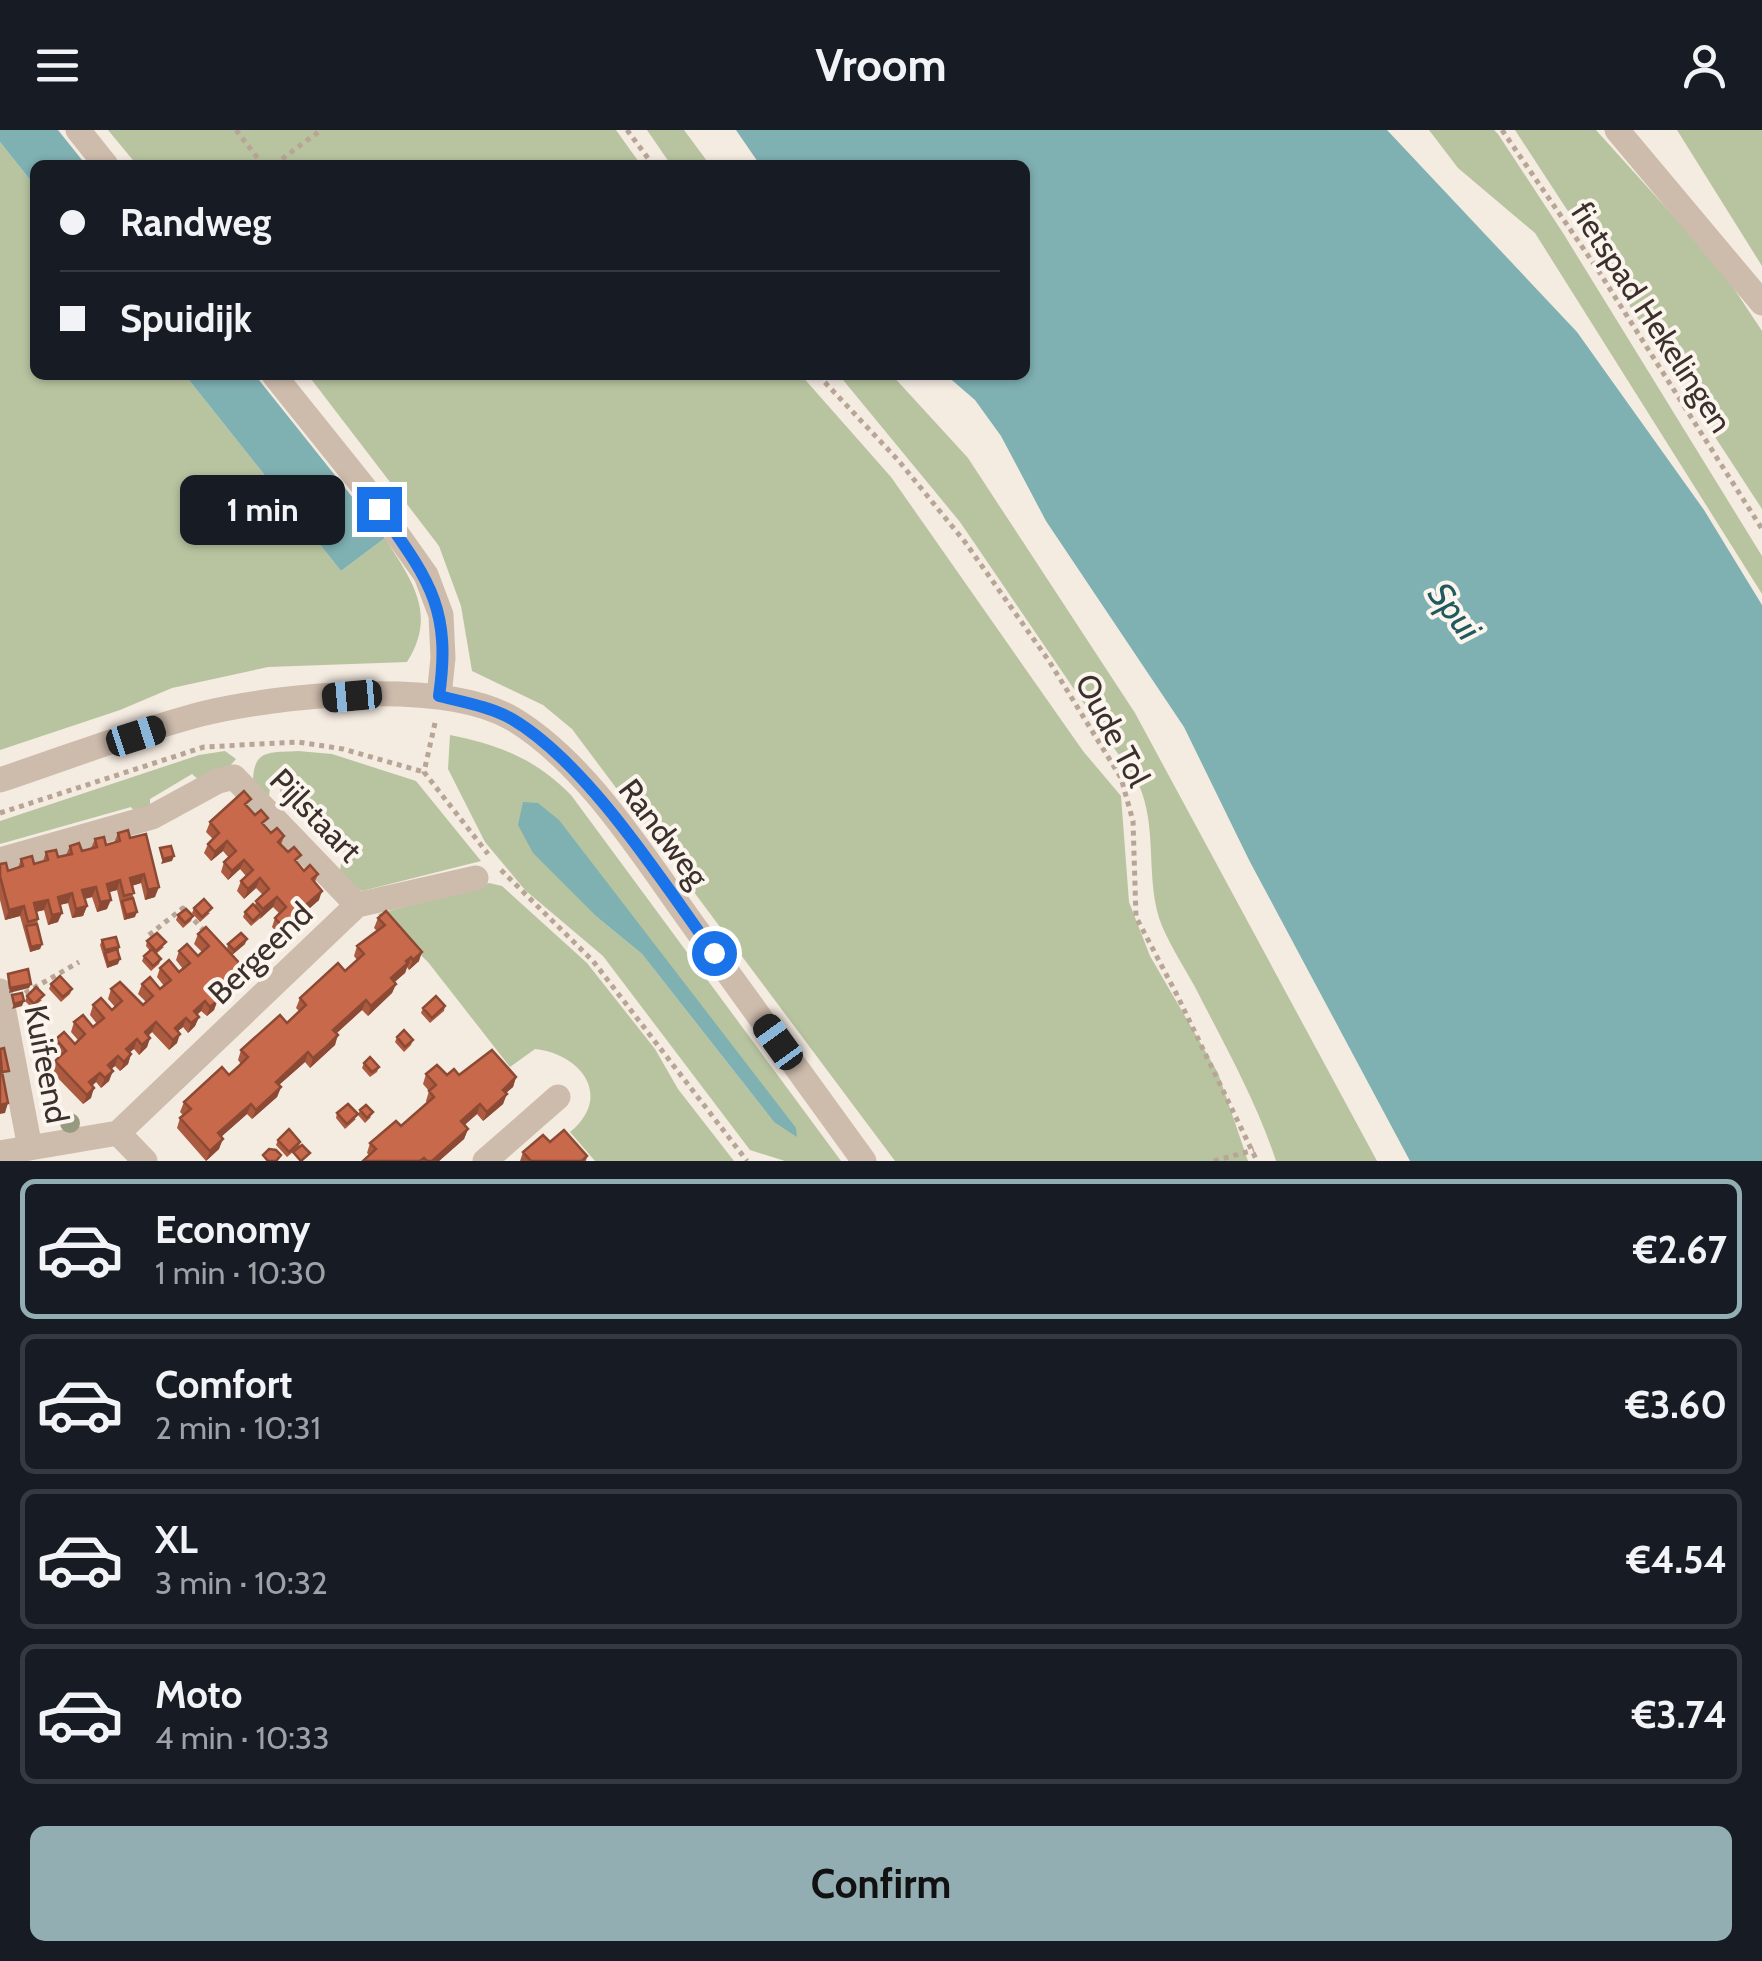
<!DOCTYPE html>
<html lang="en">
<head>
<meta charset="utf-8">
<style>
	:root { --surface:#171b24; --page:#242831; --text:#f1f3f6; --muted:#9ea1a6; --line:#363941; --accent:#92aeb2 }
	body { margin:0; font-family:Cabin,sans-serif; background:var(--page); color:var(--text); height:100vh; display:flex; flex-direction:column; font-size:38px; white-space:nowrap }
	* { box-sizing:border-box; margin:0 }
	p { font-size:32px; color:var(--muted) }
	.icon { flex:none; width:55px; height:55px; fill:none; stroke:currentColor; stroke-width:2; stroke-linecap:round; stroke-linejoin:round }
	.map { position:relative; height:1031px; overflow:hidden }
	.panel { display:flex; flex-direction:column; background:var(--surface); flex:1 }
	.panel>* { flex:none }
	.top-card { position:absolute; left:30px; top:30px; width:1000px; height:220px; border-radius:15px; box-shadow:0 2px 8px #0004; display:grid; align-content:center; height:220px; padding:0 30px; background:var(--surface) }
	.end { position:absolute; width:45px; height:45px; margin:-22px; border:12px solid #1a73e8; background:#fff; box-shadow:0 0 0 5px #fff }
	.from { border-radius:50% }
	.bubble { position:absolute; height:70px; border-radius:15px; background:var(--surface); box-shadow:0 2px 8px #0004; font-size:32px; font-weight:700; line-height:70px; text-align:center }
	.car { position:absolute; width:30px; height:60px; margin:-30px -15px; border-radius:12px; box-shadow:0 0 8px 2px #0007; background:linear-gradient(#222 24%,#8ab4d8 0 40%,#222 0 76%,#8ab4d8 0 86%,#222 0) }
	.top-card b { display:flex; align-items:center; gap:35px; height:95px; font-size:38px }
	.top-card b+b { border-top:2px solid var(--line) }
	.top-card i { width:25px; height:25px; background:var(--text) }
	ul { padding:18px 0 0; list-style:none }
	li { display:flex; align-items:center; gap:30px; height:140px; margin:0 20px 15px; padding:0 10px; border:5px solid var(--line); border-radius:15px }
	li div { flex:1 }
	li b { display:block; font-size:38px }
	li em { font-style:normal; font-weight:700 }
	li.on { border-color:var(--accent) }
	li>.icon { width:90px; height:90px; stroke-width:1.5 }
	.action { display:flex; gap:20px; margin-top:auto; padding:20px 30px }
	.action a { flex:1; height:115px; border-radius:15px; background:var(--accent); color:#111; font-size:40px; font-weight:700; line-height:115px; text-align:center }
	header { display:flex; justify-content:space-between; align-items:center; height:130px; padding:0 30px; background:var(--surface); font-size:45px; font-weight:700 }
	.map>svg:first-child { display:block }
	.green { fill:#b8c4a0; fill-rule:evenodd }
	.water { fill:#7fb0b2 }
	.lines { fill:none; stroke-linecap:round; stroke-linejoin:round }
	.path { stroke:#b9a596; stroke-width:5; stroke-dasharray:5 5; stroke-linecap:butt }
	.minor { stroke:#cdbbac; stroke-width:25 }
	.tertiary { stroke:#cdbbac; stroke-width:25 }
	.tree { fill:#969b7f }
	.wall { fill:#ac5a40 }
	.shaded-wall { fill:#8c4a34 }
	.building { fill:#c8694b; stroke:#8c4a34; stroke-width:2.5 }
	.route { stroke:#1a73e8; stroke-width:12 }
	.labels { text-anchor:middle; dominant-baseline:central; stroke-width:8; stroke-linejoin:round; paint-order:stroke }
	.street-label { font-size:32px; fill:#3b302b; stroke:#fbf5ee }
	.water-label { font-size:35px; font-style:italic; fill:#1f5a5e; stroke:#fbf5ee }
</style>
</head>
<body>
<header><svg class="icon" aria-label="menu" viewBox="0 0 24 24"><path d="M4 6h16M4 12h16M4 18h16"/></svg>Vroom<svg class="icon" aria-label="person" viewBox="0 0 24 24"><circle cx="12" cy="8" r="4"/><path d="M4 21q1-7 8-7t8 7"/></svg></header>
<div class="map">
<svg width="1762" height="1031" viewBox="0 0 1762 1031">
	<rect width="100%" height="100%" fill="#f4ebe1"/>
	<path class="green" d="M108,0H616L641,35H137Z
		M647,0H684L710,35H671Z
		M1429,0H1494L1498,4L1563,103L1762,426V464L1535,103L1458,38Z
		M1515,0H1596L1721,139L1762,201V379Z
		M1677,0H1762V136Z
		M0,12L35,56V245H185L341,441L385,408C411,450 438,483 407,532L268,537L172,558L120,580L0,620Z
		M308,245H801L891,347L1083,621L1121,666L1129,772L1150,826L1218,943L1248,1031H895L572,599L543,575L472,541L461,476L439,416Z
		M839,245H892L968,328L1135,583L1377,1031H1276C1256,970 1224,914 1195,857C1184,837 1171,817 1162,796C1144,751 1159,698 1138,653L960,392Z
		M450,605C499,615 536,629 571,665L841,1031H785L750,1020L603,826L525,760L485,712L448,639ZM559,691L774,992L642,824L597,787Z
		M225,621L236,629L229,637L200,651L192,644L150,669V681L138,686L131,677L0,714V691L199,625Z
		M298,621L332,624L416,651L481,731L362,761L339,748L343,720L331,718L332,710L321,708L322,699L312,697V687L300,686L301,675L291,674V664L280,663L281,652L271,651L269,666L253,653C253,618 270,623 298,621Z
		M489,753L502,756L587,833L655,919L678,959L734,1031H595L570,1002C613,967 582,924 535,919L510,937L428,832L378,784Z"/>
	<path class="water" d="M0,0H58L86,35H35V56L0,12Z
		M736,0H1387L1577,202L1704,380L1762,475V1031H1410L1249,730L1184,597L1046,391L1001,306L975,270L946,245H1025V35H760Z
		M185,245H255L385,408L341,441Z
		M523,672L538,673L559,690L796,998L797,1007L774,992L642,824L597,787L533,723L518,695Z"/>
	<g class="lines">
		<path class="path" d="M236,0L263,35
			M627,0L653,35
			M1502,0L1596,137L1762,399
			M274,35L321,0
			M818,245L898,330L965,412L1049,531L1121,648L1133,691L1136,787L1176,863L1257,1031
			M435,593L424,642L488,724
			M0,683L204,617L298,612L343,619L424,642
			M501,740L593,831L747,1031
			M149,805L183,778L206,803
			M25,863L79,832
			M1214,1031L1254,1020"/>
		<path class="minor" d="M78,0L106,35
			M1617,0L1762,173
			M274,245L363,356L426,445L441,485L443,528L439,566
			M0,730L152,687L218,651L234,647L357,775
			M0,861L30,1018
			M118,1003L357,775L476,748
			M0,1023L118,1003L145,1031
			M485,1031L558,967"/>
		<path class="tertiary" d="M0,650C66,628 133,602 201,584C277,565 444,548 513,589C586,633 642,724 691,792C749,872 806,951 864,1031"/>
	</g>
	<circle class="tree" cx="70" cy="993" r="10"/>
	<path class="wall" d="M248,677L271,703L284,706L281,715L304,741L318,744L315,752L319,770L279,805L272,797L275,788L280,784L273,777L251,796L243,787L245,782L255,776L256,771L263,765L256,758L244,769L237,761L241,751L246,746L240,739L228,750L221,742L224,732L229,728L223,721L211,731L204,723L208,714L213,709L206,702L210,692Z
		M118,703L130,708L155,767L145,770L141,753L132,756L135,787L124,790L117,760L109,762L107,779L97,782L92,767L85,769L87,776L83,786L72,788L68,773L60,775L58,792L48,795L44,780L36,782L38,789L37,794L42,814L40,819L30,822L20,786L5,790L0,770V734L8,741L18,738L21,729L34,734L43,731L46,722L58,727L66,725L70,716L82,721L91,718L95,709L106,715L114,713Z
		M194,778L210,783L200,792L192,783Z
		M178,785L193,786L191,791L183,798L176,790Z
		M378,788L419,831L409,840L407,837L405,843L394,852L396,854L392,863L368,886L362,880L337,903L335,915L310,938L305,932L279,955L281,957L277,967L252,989L247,984L221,1007L219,1019L206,1031L177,998L180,988L183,985L180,982L184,972L229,945L241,934L238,930L241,920L287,893L299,881L296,878L300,868L345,841L357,830L354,826L357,816L377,801L374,798Z
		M198,804L227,819L228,814H245L232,825L240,847L234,851L232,863L225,870L220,864L216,868L214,880L207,886L201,881L197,885L199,887L195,896L188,903L183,897L178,901L177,913L169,920L152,902L148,906L150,908L147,917L139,925L134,919L129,922L131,924L128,934L120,941L115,936L111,939L109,951L101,958L96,952L92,956L91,968L83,974L51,941L55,931L60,927L52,919L56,909L75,914L78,910L71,902L74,892L93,897L97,894L90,885L93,875L112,880L115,877L108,869L111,859L143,875L146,872L138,864L142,854L160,859L164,856L157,847L160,838L179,842L183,839L176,830L179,821L198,826L202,822L194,814Z
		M102,810L119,817L118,834L107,838L100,815Z
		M147,811L164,817L156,824L161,829L159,834L151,841L142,831L144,826L150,821L146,816Z
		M51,854L72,859L70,864L61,872L49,859Z
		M27,866L42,870L32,878L25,871Z
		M445,876L444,881L430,893L421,883L423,878Z
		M397,907L413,910L411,915L404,922L395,912Z
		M364,933L379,937L377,942L370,947L362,938Z
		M426,944L516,947L513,957L506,963L503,974L483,991L477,984L464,995L468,999L464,1009L439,1031H363L369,1025L367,1023L370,1013L401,996L427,973L426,971L429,961L423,954Z
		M360,980L371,987L365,993L358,985Z
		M337,983L356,989L345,999L336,988Z
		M278,1010L300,1012L299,1017L287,1027L276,1015Z
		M550,1012L587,1026L586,1031H520L523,1022Z"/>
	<path class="shaded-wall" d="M227,711L223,721L211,731L215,722Z
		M174,726L172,731L161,734L163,729Z
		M244,730L240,739L228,750L232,741Z
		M144,744L141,753L127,757L130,748Z
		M260,748L256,758L244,769L248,759Z
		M120,750L117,760L103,764L107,754Z
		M96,757L92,767L79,770L82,760Z
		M159,757L155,767L145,770L148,760Z
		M322,761L319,770L279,805L282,796Z
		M72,763L68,773L54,776L58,767Z
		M277,767L273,777L260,789L263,779Z
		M48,770L44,780L31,783L34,773Z
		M111,770L107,779L97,782L100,772Z
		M24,776L20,786L5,790L9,780Z
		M87,776L83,786L72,788L76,779Z
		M137,782L135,787L124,790L126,785Z
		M62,783L58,792L48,795L52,785Z
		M247,809L245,814L232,825L234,820Z
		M42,814L40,819L30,822L31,817Z
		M422,822L419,831L409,840L413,830Z
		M411,827L405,843L388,858L391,848Z
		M120,829L118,834L107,838L108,833Z
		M243,837L240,847L227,857L231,848Z
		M236,853L232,863L225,870L229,860Z
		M31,854L29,858L9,863L10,858Z
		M224,854L220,864L209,874L213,864Z
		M396,854L392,863L368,886L371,876Z
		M218,870L214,880L207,886L210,877Z
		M366,870L362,880L330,909L333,900Z
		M24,871L22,876L12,879L14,874Z
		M205,871L201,881L190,891L194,881Z
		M199,887L195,896L188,903L191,893Z
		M186,888L183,897L171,907L175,898Z
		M156,892L152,902L141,912L145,902Z
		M180,904L177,913L169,920L173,910Z
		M338,905L335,915L310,938L313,928Z
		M150,908L147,917L139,925L142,915Z
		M137,909L134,919L123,928L126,919Z
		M308,922L305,932L272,961L276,952Z
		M131,924L128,934L120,941L124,932Z
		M118,926L115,936L104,945L108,935Z
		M113,941L109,951L101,958L105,948Z
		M100,943L96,952L85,962L89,952Z
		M516,947L513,957L499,969L503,960Z
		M281,957L277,967L252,989L256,980Z
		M94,958L91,968L83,974L87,965Z
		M507,964L503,974L483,991L487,982Z
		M8,973L5,983L0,984V975Z
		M251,974L247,984L214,1013L218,1003Z
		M480,974L477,984L458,1001L461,991Z
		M468,999L464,1009L439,1031H432Z
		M223,1009L219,1019L206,1031L210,1021Z"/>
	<path class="building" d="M244,661L251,669L245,674L255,685L261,680L268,688L262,693L271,703L277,698L284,706L278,712L288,722L294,717L301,725L295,730L304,741L310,735L318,744L312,749L322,761L282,796L275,788L286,777L277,767L263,779L256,771L269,759L260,748L248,759L241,751L253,740L244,730L232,741L224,732L236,721L227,711L215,722L208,714L219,703L210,692Z
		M128,700L130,708L146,704L159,757L148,760L144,744L130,748L134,763L124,766L120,750L107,754L111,770L100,772L96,757L82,760L87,776L76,779L72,763L58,767L62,783L52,785L48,770L34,773L38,789L28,792L24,776L9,780L0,746V734L6,733L8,741L23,736L21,729L32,726L34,734L48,730L46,722L56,720L58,727L72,724L70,716L79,713L82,721L97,717L95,709L104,707L106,715L120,711L118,703Z
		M171,716L174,726L163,729L160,718Z
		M133,768L137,782L126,785L122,771Z
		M204,769L212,778L202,787L194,778Z
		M253,774L261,783L253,791L245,782Z
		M186,779L193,786L185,793L178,785Z
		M386,781L422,822L413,830L411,827L406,831L408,833L391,848L396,854L371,876L366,870L333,900L338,905L326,917L313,928L308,922L276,952L281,957L256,980L251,974L218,1003L223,1009L210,1021L180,988L191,979L184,972L222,937L229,945L239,936L248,927L241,920L280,885L287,893L306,875L300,868L338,833L345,841L364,824L357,816L385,795L378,788Z
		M37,794L42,814L31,817L26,796Z
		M206,797L243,837L231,848L236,853L229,860L224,854L213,864L218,870L210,877L205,871L194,881L199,887L191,893L186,888L175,898L180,904L173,910L156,892L145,902L150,908L142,915L137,909L126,919L131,924L124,932L118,926L108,935L113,941L105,948L100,943L89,952L94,958L87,965L55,931L66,921L56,909L64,902L75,914L85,904L74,892L83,885L93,897L104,888L93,875L101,868L112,880L122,871L111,859L120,852L143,875L153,866L142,854L150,847L160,859L171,850L160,838L169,830L179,842L190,833L179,821L187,814L198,826L209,816L198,804Z
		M157,803L166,812L156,821L147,811Z
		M241,803L247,809L234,820L228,814Z
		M116,807L119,817L105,820L102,810Z
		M117,819L120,829L108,833L105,823Z
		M152,819L161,829L153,836L144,826Z
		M28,839L31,854L10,858L8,844Z
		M60,846L72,859L63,867L51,854Z
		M36,857L44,865L34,874L27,866Z
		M22,863L24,871L14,874L12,865Z
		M436,866L445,876L432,888L423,878Z
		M404,900L413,910L405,917L397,907Z
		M4,918L9,941L2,942L0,919Z
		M492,920L516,947L503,960L507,964L487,982L480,974L461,991L468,999L432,1031H427L424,1028L420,1031H363L376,1019L370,1013L396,991L401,996L434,967L429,961L436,955L426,944L437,935L447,945L454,939L459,945Z
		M370,927L379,937L372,942L364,933Z
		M0,931L8,973L0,975Z
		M348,974L358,984L347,994L337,983Z
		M366,975L373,982L367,988L360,980Z
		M289,999L300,1012L289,1022L278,1010Z
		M564,1000L587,1026L582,1031H531L523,1022L543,1005L550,1012Z
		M302,1015L310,1023L301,1031L293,1022Z
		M269,1019L276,1020L281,1025L276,1031H268L263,1025Z"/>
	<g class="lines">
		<path class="route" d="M379,379C428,449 452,477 439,566C463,572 491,577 512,589C588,634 662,751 714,823"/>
	</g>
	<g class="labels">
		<g class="street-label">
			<text transform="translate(1652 187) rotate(57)">fietspad Hekelingen</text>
			<text transform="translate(1113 600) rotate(62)">Oude Tol</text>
			<text transform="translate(316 685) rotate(46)">Pijlstaart</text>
			<text transform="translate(664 703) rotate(53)">Randweg</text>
			<text transform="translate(260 823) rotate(-44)">Bergeend</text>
			<text transform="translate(47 934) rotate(79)">Kuifeend</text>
		</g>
		<g class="water-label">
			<text transform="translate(1455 481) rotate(53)">Spui</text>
		</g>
	</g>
</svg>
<i class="end from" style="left:714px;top:823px"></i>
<i class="end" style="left:379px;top:379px"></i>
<div class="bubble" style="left:180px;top:345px;width:165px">1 min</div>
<i class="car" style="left:352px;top:566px;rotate:265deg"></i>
<i class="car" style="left:136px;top:606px;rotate:72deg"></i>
<i class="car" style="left:778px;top:912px;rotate:324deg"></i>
<div class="top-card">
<b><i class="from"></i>Randweg</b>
<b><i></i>Spuidijk</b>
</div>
</div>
<section class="panel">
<ul>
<li class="on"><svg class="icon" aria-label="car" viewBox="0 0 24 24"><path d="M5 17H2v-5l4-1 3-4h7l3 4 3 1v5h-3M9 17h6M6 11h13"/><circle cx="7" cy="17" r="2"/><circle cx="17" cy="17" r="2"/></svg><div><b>Economy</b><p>1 min · 10:30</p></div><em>€2.67</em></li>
<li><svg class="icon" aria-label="car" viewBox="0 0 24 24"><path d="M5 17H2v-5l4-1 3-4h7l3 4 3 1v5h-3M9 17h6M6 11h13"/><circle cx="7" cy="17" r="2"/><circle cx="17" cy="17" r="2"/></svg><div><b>Comfort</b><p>2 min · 10:31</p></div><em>€3.60</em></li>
<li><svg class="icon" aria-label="car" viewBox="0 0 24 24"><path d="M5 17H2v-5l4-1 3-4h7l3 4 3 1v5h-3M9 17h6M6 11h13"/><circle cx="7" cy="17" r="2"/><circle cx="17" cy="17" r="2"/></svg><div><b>XL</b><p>3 min · 10:32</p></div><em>€4.54</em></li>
<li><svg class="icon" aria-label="car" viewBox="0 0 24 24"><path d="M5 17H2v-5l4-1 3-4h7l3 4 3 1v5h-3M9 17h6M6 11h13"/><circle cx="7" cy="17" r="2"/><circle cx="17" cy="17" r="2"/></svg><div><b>Moto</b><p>4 min · 10:33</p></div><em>€3.74</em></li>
</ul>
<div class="action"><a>Confirm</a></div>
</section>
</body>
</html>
